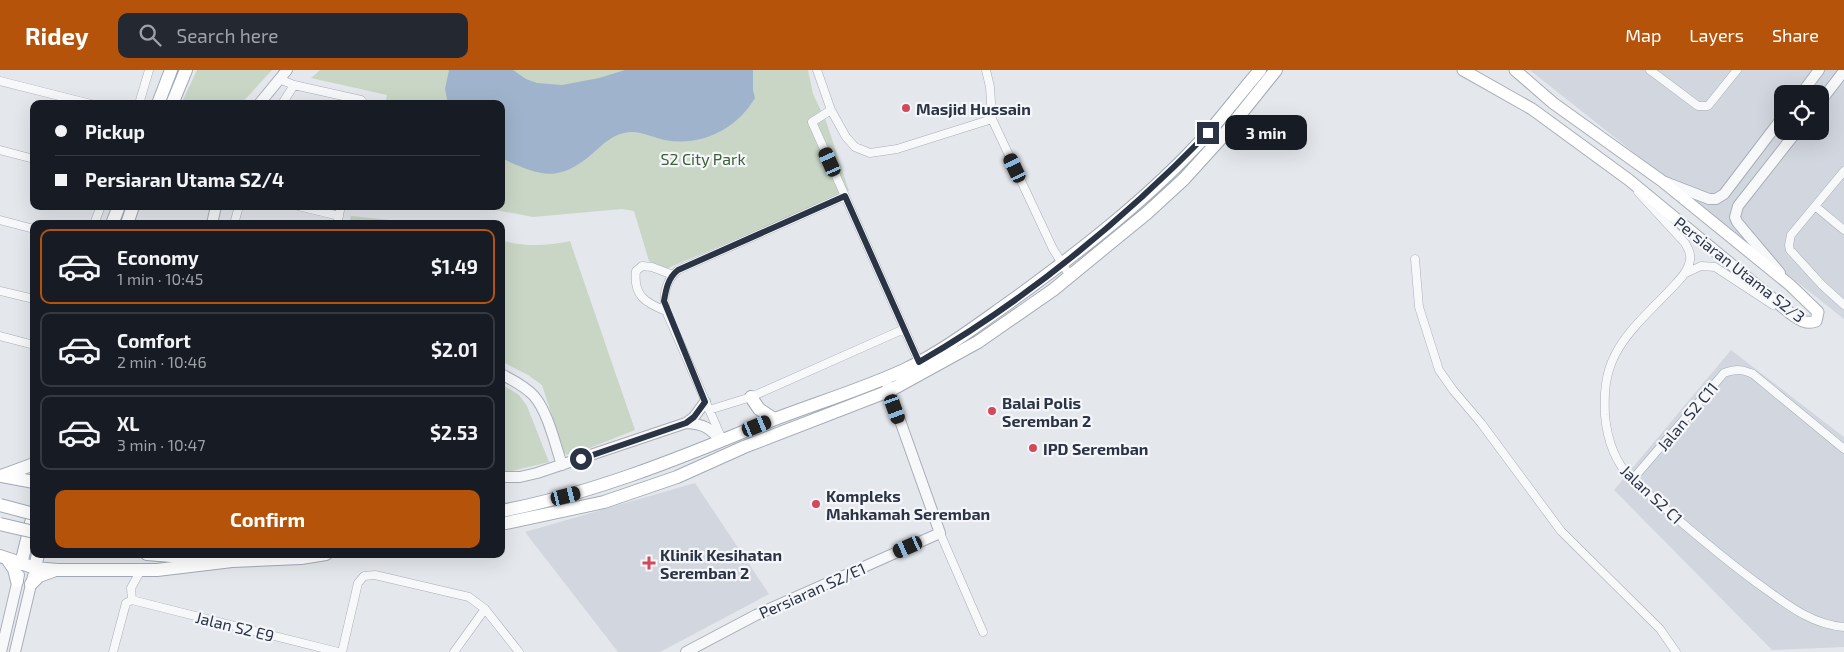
<!DOCTYPE html>
<html lang="en">
<head>
<meta charset="utf-8">
<style>
	:root { --surface:#171b24; --page:#242831; --text:#f1f3f6; --muted:#9ea1a6; --line:#363941; --accent:#b45309 }
	body { margin:0; font-family:"Exo 2",sans-serif; background:var(--page); color:var(--text); height:100vh; display:flex; flex-direction:column; font-size:19px; white-space:nowrap }
	* { box-sizing:border-box; margin:0 }
	p { font-size:16px; color:var(--muted) }
	.icon { flex:none; width:28px; height:28px; fill:none; stroke:currentColor; stroke-width:2; stroke-linecap:round; stroke-linejoin:round }
	.map { position:relative; flex:1; overflow:hidden }
	.side { position:absolute; left:30px; top:150px; width:475px; height:338px; display:flex; flex-direction:column; background:var(--surface); border-radius:10px; box-shadow:0 5px 20px #0002 }
	.side>* { flex:none }
	.guide { position:absolute; left:30px; top:30px; width:475px; height:110px; border-radius:10px; box-shadow:0 5px 20px #0002; display:grid; align-content:center; height:110px; padding:0 25px; background:var(--surface) }
	.tools { position:absolute; left:1774px; top:15px; display:grid; gap:10px }
	.tools a { display:grid; place-items:center; width:55px; height:55px; border-radius:10px; background:var(--surface); box-shadow:0 5px 20px #0002; font-size:25px }
	.end { position:absolute; width:22px; height:22px; margin:-11px; border:6px solid #2b3445; background:#fff; box-shadow:0 0 0 2px #fff }
	.from { border-radius:50% }
	.bubble { position:absolute; height:35px; border-radius:10px; background:var(--surface); box-shadow:0 5px 20px #0002; font-size:16px; font-weight:700; line-height:35px; text-align:center }
	.car { position:absolute; width:15px; height:30px; margin:-15px -8px; border-radius:6px; box-shadow:0 0 4px 1px #0007; background:linear-gradient(#222 24%,#8ab4d8 0 40%,#222 0 76%,#8ab4d8 0 86%,#222 0) }
	.guide b { display:flex; align-items:center; gap:18px; height:48px; font-size:19px }
	.guide b+b { border-top:1px solid var(--line) }
	.guide i { width:12px; height:12px; background:var(--text) }
	ul { padding:9px 0 0; list-style:none }
	li { display:flex; align-items:center; gap:15px; height:75px; margin:0 10px 8px; padding:0 15px; border:2px solid var(--line); border-radius:10px }
	li div { flex:1 }
	li b { display:block; font-size:19px }
	li em { font-style:normal; font-weight:700 }
	li.selected { border-color:var(--accent) }
	li>.icon { width:45px; height:45px; stroke-width:1.5 }
	.cta { display:flex; gap:10px; margin-top:auto; padding:10px 25px }
	.cta a { flex:1; height:58px; border-radius:10px; background:var(--accent); color:#fff; font-size:20px; font-weight:700; line-height:58px; text-align:center }
	header { display:flex; align-items:center; gap:30px; box-sizing:border-box; height:70px; padding:0 25px; background:var(--accent); color:#fff }
	header strong { font-size:24px }
	nav { display:flex; gap:28px; margin-inline-start:auto; font-size:18px }
	.search { width:350px; height:45px; background:var(--page); display:flex; align-items:center; gap:12px; box-sizing:border-box; padding:0 18px; border-radius:10px; color:var(--muted); font-size:19px }
	.map>svg:first-child { display:block }
	.built { fill:#d2d6de; fill-rule:evenodd }
	.green { fill:#c9d6c5 }
	.water { fill:#9fb4cc }
	.lines { fill:none; stroke-linecap:round; stroke-linejoin:round }
	.minor-casing { stroke:#a9aeb7; stroke-width:9 }
	.tertiary-casing { stroke:#a9aeb7; stroke-width:12 }
	.secondary-casing { stroke:#a9aeb7; stroke-width:13 }
	.primary-casing { stroke:#a3abb8; stroke-width:14 }
	.minor { stroke:#f7f8fa; stroke-width:8 }
	.tertiary { stroke:#f7f8fa; stroke-width:10 }
	.secondary { stroke:#fff; stroke-width:11 }
	.primary { stroke:#fff; stroke-width:12 }
	.primary-bridge-casing { stroke:#a3abb8; stroke-width:14; stroke-linecap:butt }
	.primary-bridge { stroke:#fff; stroke-width:12 }
	.route { stroke:#2b3445; stroke-width:6 }
	.poi-dot { fill:#d1495b; stroke:#f4f6f9; stroke-width:2 }
	.labels { text-anchor:middle; dominant-baseline:central; stroke-width:4.5; stroke-linejoin:round; paint-order:stroke }
	.poi-label { font-size:16px; font-weight:bold; fill:#2b3445; stroke:#f4f6f9; text-anchor:start }
	.park-label { font-size:16px; fill:#3f6138; stroke:#f4f6f9 }
	.street-label { font-size:16px; fill:#2b3445; stroke:#f4f6f9 }
</style>
</head>
<body>
<header>
<strong>Ridey</strong>
<div class="search"><svg class="icon" aria-label="search" viewBox="0 0 24 24"><circle cx="10" cy="10" r="6"/><path d="M15 15l6 6"/></svg>Search here</div>
<nav><a>Map</a><a>Layers</a><a>Share</a></nav>
</header>
<div class="map">
<svg width="1844" height="582" viewBox="0 0 1844 582">
	<rect width="100%" height="100%" fill="#e4e7ec"/>
	<path class="built" d="M1530,0H1844V249L1531,1ZM1782,24H1820V61H1782Z
		M1731,280L1844,367V577L1772,580L1614,420Z
		M695,413L769,524L660,582H618L525,462Z"/>
	<path class="green" d="M197,0H272L241,34H181Z
		M320,0H808L813,24L826,51L849,121L666,199L649,191L634,141L622,139L533,147L475,136H501V34H385L387,25L311,8Z
		M351,146L430,154H349Z
		M501,170C524,177 547,176 570,171L635,360L572,385H568L564,383L542,315L528,305L501,291Z
		M501,314L519,325L527,336L549,392L512,401L501,402Z"/>
	<path class="water" d="M449,0H513L526,9L537,13L562,15L599,8L625,0H753V20L755,28C737,59 701,77 665,70C651,67 638,59 624,63C612,65 601,76 592,84C557,114 539,105 501,88V34H448L445,19Z"/>
	<g class="lines">
		<defs>
			<path id="minor" d="M817,0L831,40L846,67L855,77L870,83L897,79L992,49L1053,179L1070,206
				M986,0L990,17L992,49
				M1650,0L1698,36H1708L1737,0
				M279,9L294,15L361,30L364,34
				M0,11L91,34
				M139,34L149,0
				M282,34L294,15
				M831,40L812,52L919,292
				M0,80L34,89
				M1844,101L1791,165L1789,175L1790,180L1822,215L1844,235
				M1638,122L1685,173C1689,180 1692,186 1689,194C1686,205 1676,213 1669,221C1650,241 1627,261 1615,285C1605,304 1604,324 1605,345C1607,370 1615,392 1632,410C1673,445 1713,481 1757,513C1784,532 1809,554 1844,557
				M298,136L339,146
				M1815,136L1844,160
				M0,150L34,159
				M94,154L101,136
				M234,154L239,136
				M337,154L341,136
				M1415,189L1419,237L1439,300L1453,320L1481,353L1561,461L1660,559L1676,582
				M1686,203L1701,196L1715,197L1773,235
				M0,221L34,229
				M666,241C646,233 633,226 636,201L642,196L652,197L673,205
				M0,266L34,275
				M709,340L751,327L904,259
				M722,369L666,241C662,226 666,210 678,200L845,126
				M1632,410L1724,303C1736,299 1742,299 1753,304L1844,379
				M940,463L983,562
				M132,530L338,582
				M132,530L131,518L141,500
				M113,582L126,533L132,530
				M342,582L358,513L364,506L375,505L469,527L485,539L519,582
				M454,582L485,539"/>
			<path id="tertiary" d="M1801,24L1819,0
				M1820,32L1844,1
				M259,34L287,0
				M1665,112L1709,129H1716L1724,124L1782,48
				M212,154L216,136
				M1780,203L1737,152L1735,147L1738,136L1797,61
				M501,304C512,310 525,316 534,326C548,342 555,374 562,395
				M686,353C705,354 709,358 722,371
				M501,407H520L537,403L686,353L694,347L705,332
				M1,582L19,505
				M15,582L33,506
				M686,582L756,545L940,463L887,314"/>
			<path id="secondary" d="M1463,0L1532,39L1629,110L1790,243C1799,249 1805,255 1816,251L1818,242L1790,215L1662,111L1553,33L1515,0"/>
			<path id="primary" d="M158,34L171,0
				M172,34L186,0
				M112,154L119,136
				M127,154L133,136
				M751,327L759,339L774,349
				M1,406L34,394
				M2,406L34,412
				M501,441C587,425 676,390 757,356C806,336 856,322 904,300C942,282 976,256 1010,232C1079,182 1152,126 1208,63C1226,42 1242,21 1260,0
				M501,454L604,432L677,407L744,377L889,321L978,272L1053,220L1147,143L1184,109L1223,66L1276,0
				M147,484L232,491L301,488L326,484
				M0,486L35,498L58,500H157L232,491
				M7,489L14,499L17,511
				M21,494L34,441
				M35,498L38,484
				M31,514L39,506L53,501"/>
		</defs>
		<use href="#minor" class="minor-casing"/>
		<use href="#tertiary" class="tertiary-casing"/>
		<use href="#secondary" class="secondary-casing"/>
		<use href="#primary" class="primary-casing"/>
		<use href="#minor" class="minor"/>
		<use href="#tertiary" class="tertiary"/>
		<use href="#secondary" class="secondary"/>
		<use href="#primary" class="primary"/>
		<defs>
			<path id="primary-bridge" d="M0,435L34,444
				M0,454L34,462"/>
		</defs>
		<use href="#primary-bridge" class="primary-bridge-casing"/>
		<use href="#primary-bridge" class="primary-bridge"/>
	</g>
	<g class="lines">
		<path class="route" d="M581,389L686,353L694,347L705,332L664,231C666,219 668,208 678,200L845,126L919,292C1025,231 1122,151 1208,63"/>
	</g>
	<g class="poi-dot">
		<circle cx="906" cy="38" r="5"/>
		<circle cx="992" cy="341" r="5"/>
		<circle cx="1033" cy="378" r="5"/>
		<circle cx="816" cy="434" r="5"/>
		<path d="M646.5 485.5h5v5h5v5h-5v5h-5v-5h-5v-5h5z"/>
	</g>
	<g class="labels">
		<g class="poi-label">
			<text x="916" y="38">Masjid Hussain</text>
			<text x="1002" y="332">Balai Polis<tspan x="1002" dy="18">Seremban 2</tspan></text>
			<text x="1043" y="378">IPD Seremban</text>
			<text x="826" y="425">Kompleks<tspan x="826" dy="18">Mahkamah Seremban</tspan></text>
			<text x="660" y="484">Klinik Kesihatan<tspan x="660" dy="18">Seremban 2</tspan></text>
		</g>
		<g class="park-label">
			<text x="703" y="88">S2 City Park</text>
		</g>
		<g class="street-label">
			<text transform="translate(1740 199) rotate(38)">Persiaran Utama S2/3</text>
			<text transform="translate(1687 346) rotate(-50)">Jalan S2 C11</text>
			<text transform="translate(1652 424) rotate(43)">Jalan S2 C1</text>
			<text transform="translate(812 520) rotate(-24)">Persiaran S2/E1</text>
			<text transform="translate(235 556) rotate(14)">Jalan S2 E9</text>
		</g>
	</g>
</svg>
<div class="tools">
<a><svg class="icon" aria-label="locate" viewBox="0 0 24 24"><circle cx="12" cy="12" r="6"/><path d="M12 2v4M12 18v4M2 12h4M18 12h4"/></svg></a>
</div>
<i class="end from" style="left:581px;top:389px"></i>
<i class="end" style="left:1208px;top:63px"></i>
<div class="bubble" style="left:1225px;top:45px;width:82px">3 min</div>
<i class="car" style="left:830px;top:92px;rotate:336deg"></i>
<i class="car" style="left:1015px;top:98px;rotate:335deg"></i>
<i class="car" style="left:895px;top:339px;rotate:160deg"></i>
<i class="car" style="left:757px;top:356px;rotate:68deg"></i>
<i class="car" style="left:566px;top:426px;rotate:76deg"></i>
<i class="car" style="left:908px;top:477px;rotate:246deg"></i>
<div class="guide">
<b><i class="from"></i>Pickup</b>
<b><i></i>Persiaran Utama S2/4</b>
</div>
<section class="side">
<ul>
<li class="selected"><svg class="icon" aria-label="car" viewBox="0 0 24 24"><path d="M5 17H2v-5l4-1 3-4h7l3 4 3 1v5h-3M9 17h6M6 11h13"/><circle cx="7" cy="17" r="2"/><circle cx="17" cy="17" r="2"/></svg><div><b>Economy</b><p>1 min · 10:45</p></div><em>$1.49</em></li>
<li><svg class="icon" aria-label="car" viewBox="0 0 24 24"><path d="M5 17H2v-5l4-1 3-4h7l3 4 3 1v5h-3M9 17h6M6 11h13"/><circle cx="7" cy="17" r="2"/><circle cx="17" cy="17" r="2"/></svg><div><b>Comfort</b><p>2 min · 10:46</p></div><em>$2.01</em></li>
<li><svg class="icon" aria-label="car" viewBox="0 0 24 24"><path d="M5 17H2v-5l4-1 3-4h7l3 4 3 1v5h-3M9 17h6M6 11h13"/><circle cx="7" cy="17" r="2"/><circle cx="17" cy="17" r="2"/></svg><div><b>XL</b><p>3 min · 10:47</p></div><em>$2.53</em></li>
</ul>
<div class="cta"><a>Confirm</a></div>
</section>
</div>
</body>
</html>
